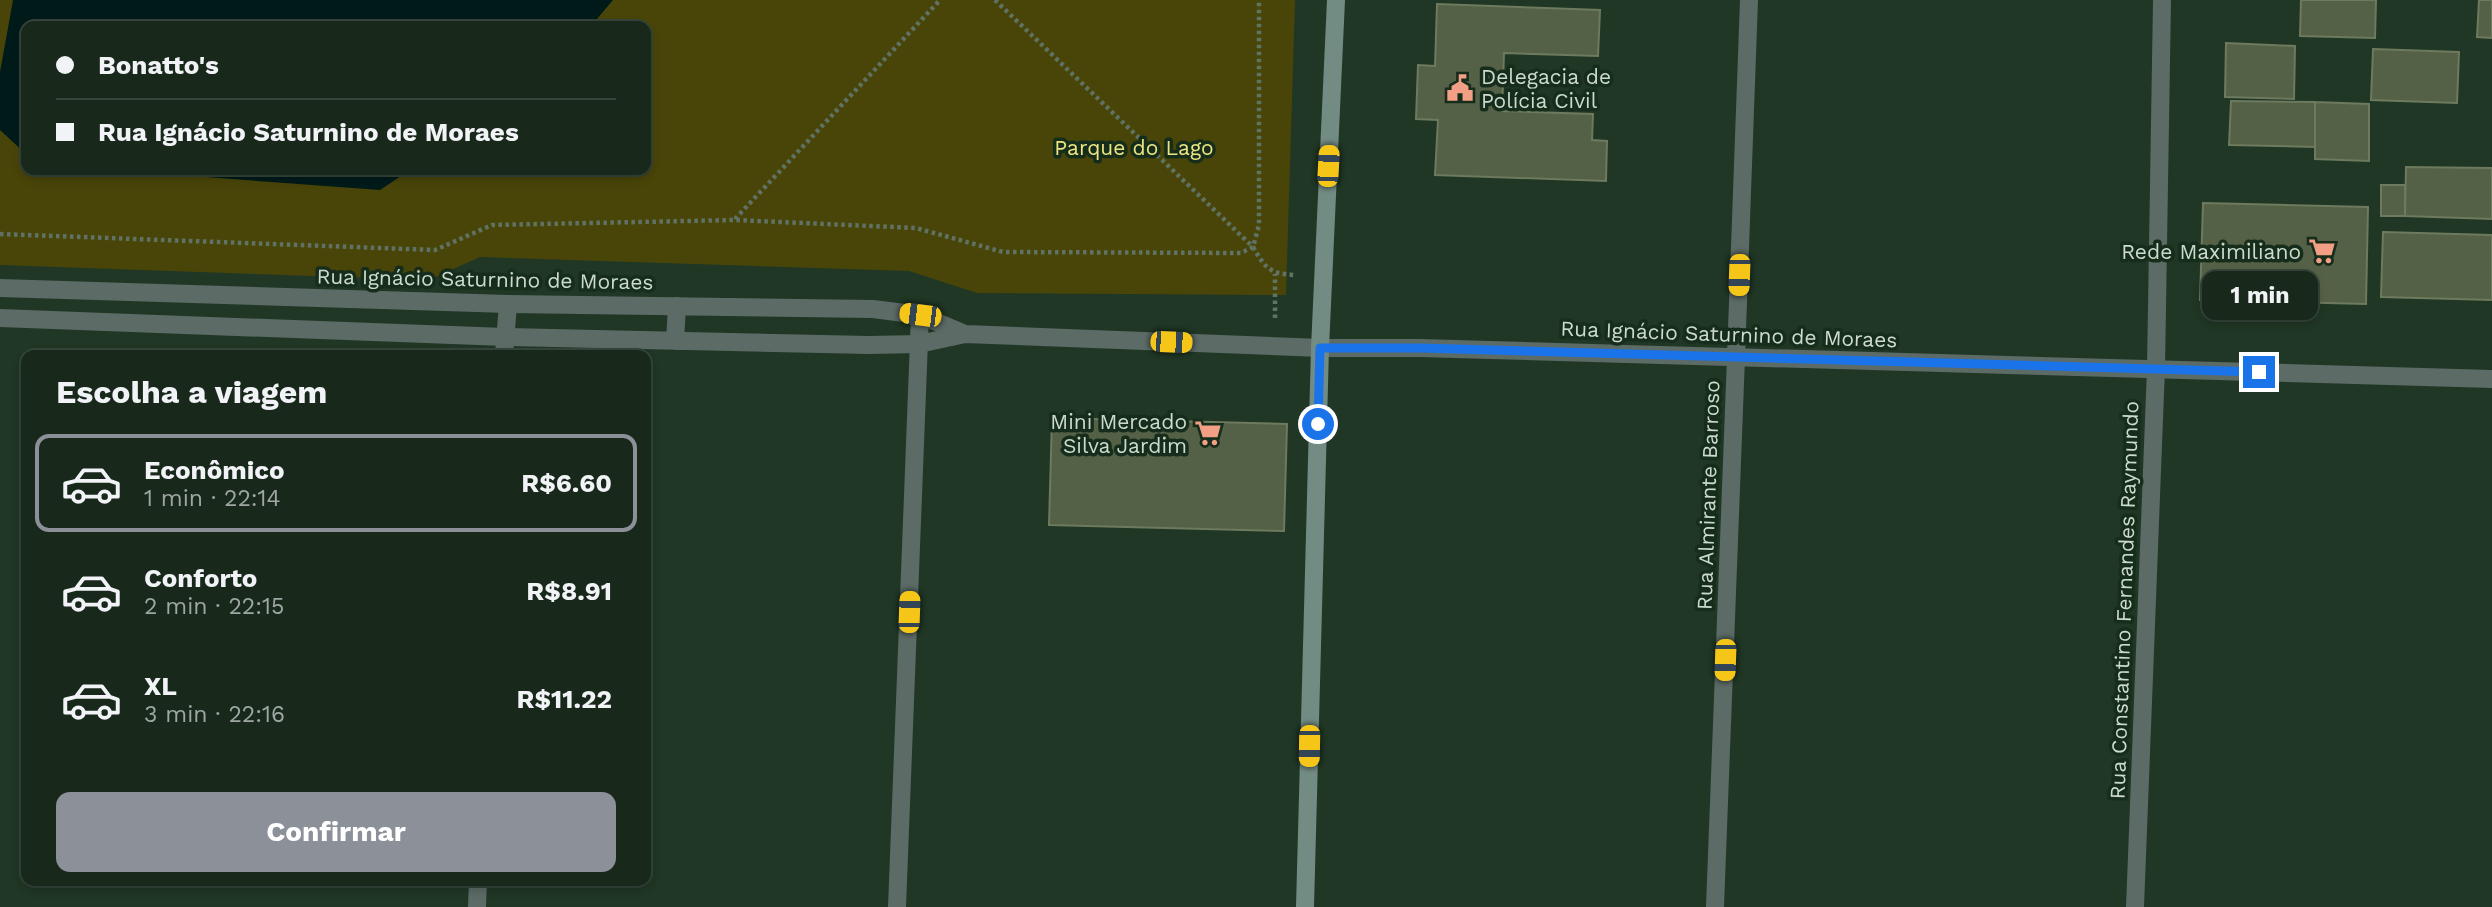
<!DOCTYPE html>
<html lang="pt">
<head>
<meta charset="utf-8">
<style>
	:root { --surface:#18291c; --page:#253529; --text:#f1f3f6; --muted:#9fa6a3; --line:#36453b; --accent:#8c9099 }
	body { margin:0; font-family:"Work Sans",sans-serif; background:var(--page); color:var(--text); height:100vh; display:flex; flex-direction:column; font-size:26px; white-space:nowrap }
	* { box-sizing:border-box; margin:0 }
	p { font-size:23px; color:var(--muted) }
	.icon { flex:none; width:38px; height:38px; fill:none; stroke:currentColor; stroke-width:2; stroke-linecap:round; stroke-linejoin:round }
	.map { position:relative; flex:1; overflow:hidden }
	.details { position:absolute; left:21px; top:350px; width:630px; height:536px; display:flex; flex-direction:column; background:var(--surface); border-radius:14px; box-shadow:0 4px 10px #0003,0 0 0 2px var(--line) }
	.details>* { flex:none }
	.guide { position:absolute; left:21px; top:21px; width:630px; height:154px; border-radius:14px; box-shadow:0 4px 10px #0003,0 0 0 2px var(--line); display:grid; align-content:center; height:154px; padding:0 35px; background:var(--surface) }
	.end { position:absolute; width:32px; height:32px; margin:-16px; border:9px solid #1a73e8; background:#fff; box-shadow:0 0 0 4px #fff }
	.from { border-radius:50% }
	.bubble { position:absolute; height:49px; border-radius:14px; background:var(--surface); box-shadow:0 4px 10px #0003,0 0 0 2px var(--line); font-size:23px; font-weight:700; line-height:49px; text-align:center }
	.car { position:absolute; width:21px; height:42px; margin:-21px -10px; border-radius:9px; box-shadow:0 0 5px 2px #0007; background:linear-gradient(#f5c518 24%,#345 0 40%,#f5c518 0 76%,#345 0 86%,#f5c518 0) }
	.guide b { display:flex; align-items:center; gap:24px; height:66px; font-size:26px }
	.guide b+b { border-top:2px solid var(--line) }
	.guide i { width:18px; height:18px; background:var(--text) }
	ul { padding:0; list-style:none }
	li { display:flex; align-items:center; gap:21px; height:98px; margin:0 14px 10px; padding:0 21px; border:4px solid transparent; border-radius:14px }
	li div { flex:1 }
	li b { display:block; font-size:26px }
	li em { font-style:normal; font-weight:700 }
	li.active { border-color:var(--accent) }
	li>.icon { width:63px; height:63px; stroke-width:1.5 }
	h2 { padding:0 35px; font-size:32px; line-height:84px }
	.button { display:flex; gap:14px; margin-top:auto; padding:14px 35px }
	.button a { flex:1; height:80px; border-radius:14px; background:var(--accent); color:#fff; font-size:28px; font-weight:700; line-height:80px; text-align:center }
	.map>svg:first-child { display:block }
	.green { fill:#494509; fill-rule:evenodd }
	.water { fill:#001a1a }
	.building { fill:#556146; stroke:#6d7a5d; stroke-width:2 }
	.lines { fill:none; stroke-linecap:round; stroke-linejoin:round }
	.path { stroke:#5f7263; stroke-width:4.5; stroke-dasharray:3.5 3.5; stroke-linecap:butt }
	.minor { stroke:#5c6b66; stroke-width:18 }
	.tertiary { stroke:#5c6b66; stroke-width:18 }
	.secondary { stroke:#738c83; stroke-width:18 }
	.route { stroke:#1a73e8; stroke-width:9 }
	.labels { text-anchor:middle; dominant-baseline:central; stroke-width:7; stroke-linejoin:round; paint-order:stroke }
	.poi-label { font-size:21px; fill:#cddbcf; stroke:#162d1b; text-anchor:end }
	.park-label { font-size:21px; fill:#ece581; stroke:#162d1b }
	.street-label { font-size:21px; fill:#cddbcf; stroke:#162d1b }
</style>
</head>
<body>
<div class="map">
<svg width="2492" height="907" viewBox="0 0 2492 907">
	<rect width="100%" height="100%" fill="#203725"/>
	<path class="green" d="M0,0H1295L1286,295L977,293L909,271L480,257L429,280L0,265ZM26,26H646V170H26Z"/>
	<path class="water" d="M13,0H613L591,26H26V154L0,130V72Z
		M111,170H410L380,190Z"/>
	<path class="building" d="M2301,0H2376L2375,38L2300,36Z
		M2479,0H2492V38L2477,37Z
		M1437,4L1600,10L1598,56L1504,53L1502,111L1593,114L1592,140L1607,141L1606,181L1435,175L1438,120L1416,119L1418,65L1435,66Z
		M2226,43L2295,46L2294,99L2225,97Z
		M2373,49L2459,52L2457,103L2371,100Z
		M2231,101L2315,102V147L2229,145Z
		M2315,102L2369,104V161L2315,159Z
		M2406,167L2492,168V219L2405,216Z
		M2381,185H2405V216H2381Z
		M2203,203L2368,207L2366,304L2200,300Z
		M2383,232L2492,235V300L2381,297Z
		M1052,418L1287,424L1284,531L1049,525Z"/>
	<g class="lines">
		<path class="path" d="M995,0L1253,247C1266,269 1269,273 1294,275
			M735,219L940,0
			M0,234L435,250L492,225L735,220L916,228L1003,252L1241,253L1253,247L1259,225V0
			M1275,318V274"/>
		<path class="minor" d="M504,355L508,304
			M477,907L478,880
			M897,907L920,315
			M1715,907L1736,357
			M2135,907L2156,368L2162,0"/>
		<path class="tertiary" d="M0,288L508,304L873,309L920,315L965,334
			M0,318L505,337L869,345L919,344L965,334L1320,348H1420L2492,379
			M675,341L677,306
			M1736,357L1749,0"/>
		<path class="secondary" d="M1305,907L1320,348L1336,0"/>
	</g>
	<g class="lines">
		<path class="route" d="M1318,424L1320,348H1420L2259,372"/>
	</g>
	<defs>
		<symbol id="civic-bare" viewBox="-9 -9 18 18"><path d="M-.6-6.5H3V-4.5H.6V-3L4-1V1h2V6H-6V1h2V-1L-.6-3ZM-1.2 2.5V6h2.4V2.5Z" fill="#f39f85" stroke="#162d1b" stroke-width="2.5" paint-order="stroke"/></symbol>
		<symbol id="supermarket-bare" viewBox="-9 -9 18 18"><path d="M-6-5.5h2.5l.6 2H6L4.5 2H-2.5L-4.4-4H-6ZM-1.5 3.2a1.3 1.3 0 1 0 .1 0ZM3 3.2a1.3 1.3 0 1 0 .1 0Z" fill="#f39f85" stroke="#162d1b" stroke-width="2.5" paint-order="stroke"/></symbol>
	</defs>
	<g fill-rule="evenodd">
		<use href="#civic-bare" x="1441" y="69" width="38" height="38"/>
		<use href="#supermarket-bare" x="2303" y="232" width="38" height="38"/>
		<use href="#supermarket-bare" x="1189" y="414" width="38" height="38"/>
	</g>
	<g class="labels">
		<g class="poi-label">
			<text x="1481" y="76" text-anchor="start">Delegacia de<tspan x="1481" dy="24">Polícia Civil</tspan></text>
			<text x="2301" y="251">Rede Maximiliano</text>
			<text x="1187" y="421">Mini Mercado<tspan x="1187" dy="24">Silva Jardim</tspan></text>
		</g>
		<g class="park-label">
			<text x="1134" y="147">Parque do Lago</text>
		</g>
		<g class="street-label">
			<text transform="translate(485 279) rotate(1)">Rua Ignácio Saturnino de Moraes</text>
			<text transform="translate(1729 334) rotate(2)">Rua Ignácio Saturnino de Moraes</text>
			<text transform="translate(1708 495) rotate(-88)">Rua Almirante Barroso</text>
			<text transform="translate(2124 600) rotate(-88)">Rua Constantino Fernandes Raymundo</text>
		</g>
	</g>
</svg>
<i class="end from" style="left:1318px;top:424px"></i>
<i class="end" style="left:2259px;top:372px"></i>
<div class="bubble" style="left:2202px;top:271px;width:116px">1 min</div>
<i class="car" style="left:1328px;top:166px;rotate:3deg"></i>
<i class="car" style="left:1739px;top:275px;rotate:182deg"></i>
<i class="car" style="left:920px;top:315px;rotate:277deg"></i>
<i class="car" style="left:1171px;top:342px;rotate:92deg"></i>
<i class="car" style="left:909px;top:612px;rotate:2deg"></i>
<i class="car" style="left:1725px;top:660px;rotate:182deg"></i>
<i class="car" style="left:1309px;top:746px;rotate:181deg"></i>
<div class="guide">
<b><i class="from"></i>Bonatto's</b>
<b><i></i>Rua Ignácio Saturnino de Moraes</b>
</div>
<section class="details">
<h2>Escolha a viagem</h2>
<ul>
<li class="active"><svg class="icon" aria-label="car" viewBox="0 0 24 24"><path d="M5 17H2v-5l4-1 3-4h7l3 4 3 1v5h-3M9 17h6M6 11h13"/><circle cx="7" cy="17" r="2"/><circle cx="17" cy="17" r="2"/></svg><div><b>Econômico</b><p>1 min · 22:14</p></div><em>R$6.60</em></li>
<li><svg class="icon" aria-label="car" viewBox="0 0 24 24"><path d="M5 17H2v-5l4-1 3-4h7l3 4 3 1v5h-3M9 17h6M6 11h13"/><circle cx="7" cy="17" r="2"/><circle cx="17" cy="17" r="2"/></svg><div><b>Conforto</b><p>2 min · 22:15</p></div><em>R$8.91</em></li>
<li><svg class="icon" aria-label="car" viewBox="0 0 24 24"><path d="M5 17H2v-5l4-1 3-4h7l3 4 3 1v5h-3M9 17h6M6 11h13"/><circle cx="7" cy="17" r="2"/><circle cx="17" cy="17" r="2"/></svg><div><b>XL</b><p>3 min · 22:16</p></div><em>R$11.22</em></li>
</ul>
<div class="button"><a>Confirmar</a></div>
</section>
</div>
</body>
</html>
